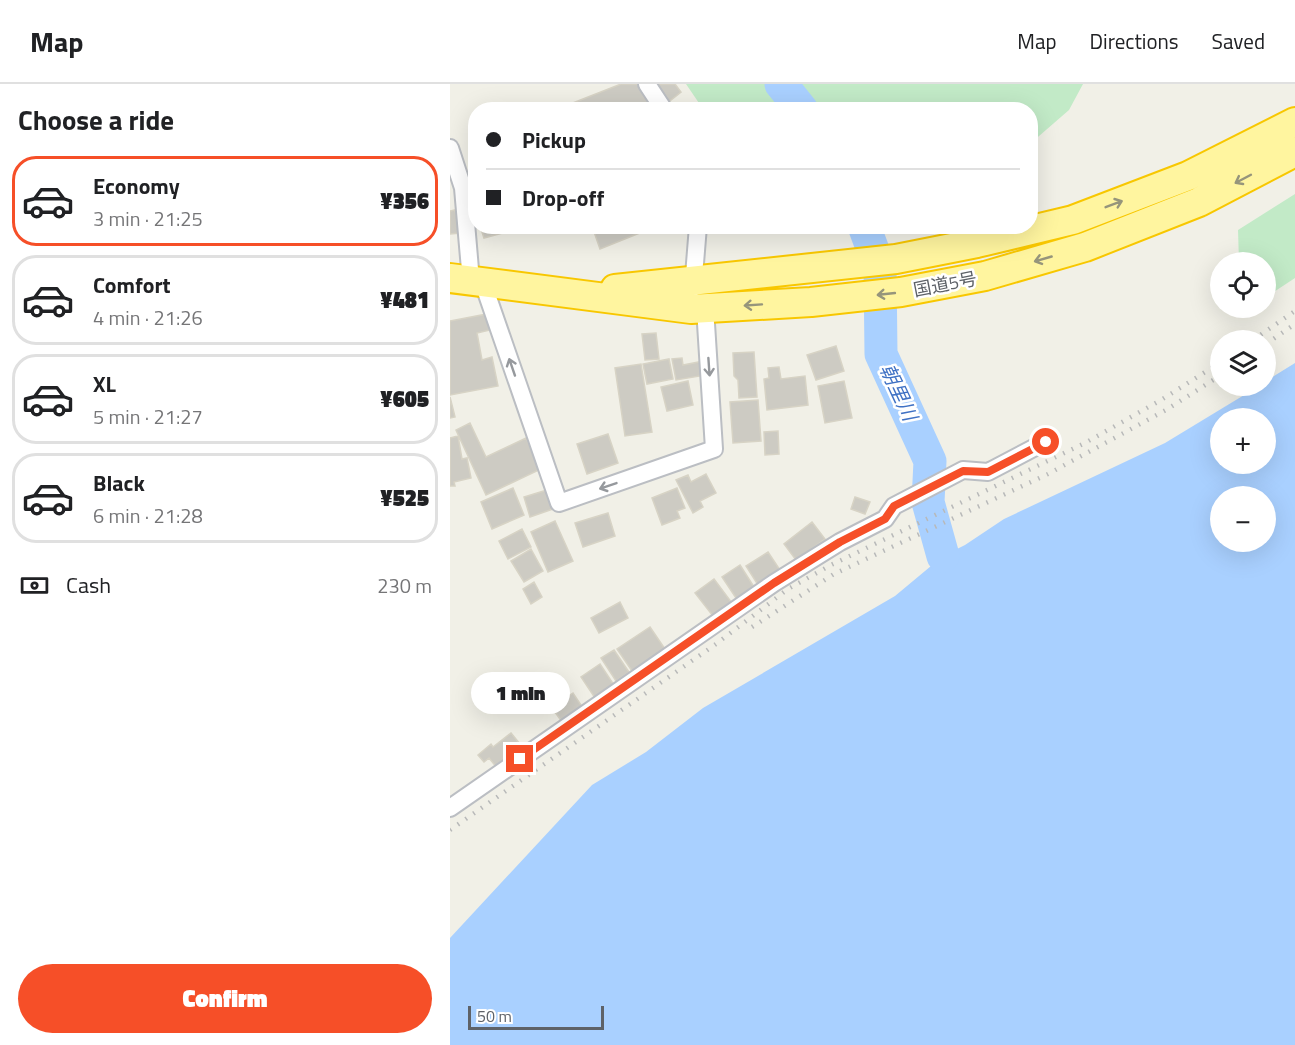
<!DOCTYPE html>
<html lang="en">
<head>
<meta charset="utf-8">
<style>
	:root { --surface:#fff; --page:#f6f6f6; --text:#202124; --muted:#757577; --line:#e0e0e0; --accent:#f64f28 }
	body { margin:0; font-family:"Titillium Web","Noto Sans JP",sans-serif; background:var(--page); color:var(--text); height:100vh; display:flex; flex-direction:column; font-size:22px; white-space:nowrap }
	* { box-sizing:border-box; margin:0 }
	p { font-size:20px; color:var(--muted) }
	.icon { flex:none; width:33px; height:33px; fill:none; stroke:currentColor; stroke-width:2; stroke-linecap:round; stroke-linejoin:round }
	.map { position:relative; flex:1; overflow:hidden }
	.panel { display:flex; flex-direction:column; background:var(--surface); width:450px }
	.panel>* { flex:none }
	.banner { position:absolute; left:18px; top:18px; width:570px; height:132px; border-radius:24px; box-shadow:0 6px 24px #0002; display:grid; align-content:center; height:132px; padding:0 18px; background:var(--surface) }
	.controls { position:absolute; left:760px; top:168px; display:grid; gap:12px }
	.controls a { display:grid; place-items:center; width:66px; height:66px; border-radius:50%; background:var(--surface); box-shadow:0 6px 24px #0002; font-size:30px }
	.scale { position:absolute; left:18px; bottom:15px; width:136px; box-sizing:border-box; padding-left:6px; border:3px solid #5e6268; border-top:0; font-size:16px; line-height:21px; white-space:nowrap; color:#5e6268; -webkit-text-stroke:4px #fff; paint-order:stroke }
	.end { position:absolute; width:27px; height:27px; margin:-14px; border:8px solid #f64f28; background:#fff; box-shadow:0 0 0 3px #fff }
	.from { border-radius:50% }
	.bubble { position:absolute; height:42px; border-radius:21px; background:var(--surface); box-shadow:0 6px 24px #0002; font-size:20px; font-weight:800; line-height:42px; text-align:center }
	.banner b { display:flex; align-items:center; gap:21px; height:57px; font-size:22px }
	.banner b+b { border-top:2px solid var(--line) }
	.banner i { width:15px; height:15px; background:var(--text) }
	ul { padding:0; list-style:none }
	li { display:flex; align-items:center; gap:18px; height:90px; margin:0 12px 9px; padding:0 6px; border:3px solid var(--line); border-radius:24px }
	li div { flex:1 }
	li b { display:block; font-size:22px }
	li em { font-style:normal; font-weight:800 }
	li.active { border-color:var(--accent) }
	li>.icon { width:54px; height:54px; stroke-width:1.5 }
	h2 { padding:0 18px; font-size:27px; line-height:72px }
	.pay { display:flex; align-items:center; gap:15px; height:66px; padding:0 18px; font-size:22px }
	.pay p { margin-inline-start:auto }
	.action { display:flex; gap:12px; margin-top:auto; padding:12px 18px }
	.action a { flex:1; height:69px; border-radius:36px; background:var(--accent); color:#fff; font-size:24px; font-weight:800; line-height:69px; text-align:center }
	header { display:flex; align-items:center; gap:36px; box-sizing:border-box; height:84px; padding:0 30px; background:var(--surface); border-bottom:2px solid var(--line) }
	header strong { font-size:28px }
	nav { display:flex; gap:33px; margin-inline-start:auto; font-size:21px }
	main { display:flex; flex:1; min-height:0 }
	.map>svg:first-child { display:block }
	.green { fill:#c2eac7 }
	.water { fill:#a9d0ff; fill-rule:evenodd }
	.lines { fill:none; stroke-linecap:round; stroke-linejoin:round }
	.river { stroke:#a9d0ff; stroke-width:33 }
	.building { fill:#cdcbc3; stroke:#d7d3c5; stroke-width:1.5 }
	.minor-casing { stroke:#bbbec3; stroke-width:20 }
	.trunk-casing { stroke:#f8c700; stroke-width:32 }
	.minor { stroke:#fff; stroke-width:16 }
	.trunk { stroke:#fff59f; stroke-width:28 }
	.rail { stroke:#b8b9b9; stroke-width:4.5; stroke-dasharray:1.5 8; stroke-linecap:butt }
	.oneway { stroke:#96957b }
	.oneway2 { stroke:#96999d }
	.route { stroke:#f64f28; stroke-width:8 }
	.labels { text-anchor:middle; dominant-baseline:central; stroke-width:5; stroke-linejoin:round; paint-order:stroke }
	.street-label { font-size:18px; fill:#5e6268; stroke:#fff }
	.water-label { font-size:20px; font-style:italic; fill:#3f71c4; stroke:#fff }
</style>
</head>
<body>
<header>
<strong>Map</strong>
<nav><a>Map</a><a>Directions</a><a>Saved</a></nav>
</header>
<main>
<section class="panel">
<h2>Choose a ride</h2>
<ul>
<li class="active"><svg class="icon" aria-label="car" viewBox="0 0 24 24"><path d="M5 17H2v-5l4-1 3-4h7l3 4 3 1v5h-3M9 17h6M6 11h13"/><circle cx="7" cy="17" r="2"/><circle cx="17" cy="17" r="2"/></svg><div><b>Economy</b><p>3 min · 21:25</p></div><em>¥356</em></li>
<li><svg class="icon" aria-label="car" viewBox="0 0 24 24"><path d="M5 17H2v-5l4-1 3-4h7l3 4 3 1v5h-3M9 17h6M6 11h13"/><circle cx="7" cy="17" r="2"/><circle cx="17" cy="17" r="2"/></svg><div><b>Comfort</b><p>4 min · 21:26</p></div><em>¥481</em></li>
<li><svg class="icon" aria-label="car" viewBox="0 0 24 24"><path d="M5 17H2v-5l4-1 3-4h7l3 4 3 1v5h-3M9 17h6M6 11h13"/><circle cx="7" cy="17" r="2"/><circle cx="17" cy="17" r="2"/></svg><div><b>XL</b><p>5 min · 21:27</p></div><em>¥605</em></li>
<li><svg class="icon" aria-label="car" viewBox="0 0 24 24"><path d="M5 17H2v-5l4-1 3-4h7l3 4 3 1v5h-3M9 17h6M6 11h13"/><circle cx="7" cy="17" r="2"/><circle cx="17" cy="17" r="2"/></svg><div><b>Black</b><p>6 min · 21:28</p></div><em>¥525</em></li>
</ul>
<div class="pay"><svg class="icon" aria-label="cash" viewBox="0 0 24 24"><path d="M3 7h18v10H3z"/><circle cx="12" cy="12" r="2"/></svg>Cash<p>230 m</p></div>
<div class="action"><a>Confirm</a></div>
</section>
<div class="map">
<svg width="845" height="961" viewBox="0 0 845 961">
	<rect width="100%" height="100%" fill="#f1f0e7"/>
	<path class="green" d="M236,0H633L619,26L581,59L580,26L253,25Z
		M845,110V194L816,213V178H789L788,146Z"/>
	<path class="water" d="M845,279V961H0V854L142,701L196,668L253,624L445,512L493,472L515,461L554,435L715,359L809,302H816V297ZM771,334H816V380H771ZM771,412H816V458H771Z"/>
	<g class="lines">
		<path class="river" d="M331,0L352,26
			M414,142L430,185L431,270L480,377L478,418L493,472"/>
	</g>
	<path class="building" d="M171,0H193L202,26H105Z
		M201,0H225L231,8L216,20Z
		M26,94V115L23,116L17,95Z
		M5,126L10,149L0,150V127Z
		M30,142H66L67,145L34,154Z
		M142,142H207L150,165Z
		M272,142H289L274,148Z
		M37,230L40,246L27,249L32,276L42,273L48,302L0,311V237Z
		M206,249L209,275L195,276L192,250Z
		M386,262L394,287L366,296L357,271Z
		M304,268L307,313L289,314L288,296L284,292L283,269Z
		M232,274L233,281L254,277L256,291L226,296L222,275Z
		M219,275L223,295L197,300L193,280Z
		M191,280L202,348L175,352L165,284Z
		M329,283L331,295L355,292L358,321L317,326L314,295L319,294L318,284Z
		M238,297L243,321L217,327L211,303Z
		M394,297L402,334L375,339L368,302Z
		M0,313L5,333L0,334Z
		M308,316L311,357L283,359L280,318Z
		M20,339L36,373L76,354L91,385L36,411L6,346Z
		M328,347L329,370L315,371L314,348Z
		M158,350L168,379L137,390L127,360Z
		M8,352L12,375L17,374L21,394L4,398L5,402H0V354Z
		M256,390L266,409L250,417L253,423L243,429L226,396L238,391L241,398Z
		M63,404L74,431L42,445L31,418Z
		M227,404L235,424L227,427L230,434L212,441L202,414Z
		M97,406L103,425L80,433L74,413Z
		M405,413L420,418L415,430L401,425Z
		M158,429L165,452L133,463L125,439Z
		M105,437L123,477L98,488L81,448Z
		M362,438L375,455L346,476L334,460Z
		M72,445L81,463L58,475L49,457Z
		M81,465L93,487L74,498L61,477Z
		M318,468L330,486L308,501L296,482Z
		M290,481L306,506L288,517L272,493Z
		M264,495L282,519L263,532L245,509Z
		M84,498L92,513L81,520L73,505Z
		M170,518L178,534L149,549L141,534Z
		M200,543L215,565L182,587L167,565Z
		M164,566L179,588L166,597L151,574Z
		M150,580L164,601L145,614L131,593Z
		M107,605L114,615L123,609L133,624L112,638L95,614Z
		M61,649L74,665L48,685L39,674L34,678L28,671L41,660L43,663Z"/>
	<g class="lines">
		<defs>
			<path id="minor" d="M197,0L214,26
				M0,64L13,104L21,197
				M33,199L109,419L264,365L255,224
				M243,204L248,142
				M0,724L324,499L390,458L435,435L444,422L513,386L538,388L595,358"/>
			<path id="trunk" d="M0,194L241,225L361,218L451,208L535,192L635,163L749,118L845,68
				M165,205L446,175L527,159L623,136L738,92L845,38"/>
		</defs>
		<use href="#minor" class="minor-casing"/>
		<use href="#trunk" class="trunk-casing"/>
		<use href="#minor" class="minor"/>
		<use href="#trunk" class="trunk"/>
		<path class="rail" d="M803,256L845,227
			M816,260L845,240
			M302,543L384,490L598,390L716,326L771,291
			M0,746L266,560L338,505L381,481L635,359L711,316L771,278"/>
	</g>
	<defs><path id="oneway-shaft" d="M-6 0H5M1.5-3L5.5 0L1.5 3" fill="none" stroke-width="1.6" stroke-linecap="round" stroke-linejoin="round" transform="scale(1.5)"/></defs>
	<g class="oneway">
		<use href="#oneway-shaft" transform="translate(793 95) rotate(152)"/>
		<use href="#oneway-shaft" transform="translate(664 120) rotate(-21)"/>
		<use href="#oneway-shaft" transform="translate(593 175) rotate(164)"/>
		<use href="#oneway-shaft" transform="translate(436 210) rotate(174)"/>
		<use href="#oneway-shaft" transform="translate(303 221) rotate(176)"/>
	</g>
	<g class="oneway2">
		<use href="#oneway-shaft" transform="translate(62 283) rotate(-109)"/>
		<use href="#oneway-shaft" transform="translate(259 283) rotate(86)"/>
		<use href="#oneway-shaft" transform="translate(158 402) rotate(161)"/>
	</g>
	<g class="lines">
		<path class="route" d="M70,675L324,499L390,458L435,435L444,422L513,387L538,388L596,358"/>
	</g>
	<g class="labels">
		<g class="street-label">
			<text transform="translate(495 200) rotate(-11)">国道5号</text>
		</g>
		<g class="water-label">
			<text transform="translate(449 308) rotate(65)">朝里川</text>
		</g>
	</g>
</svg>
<div class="controls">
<a><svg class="icon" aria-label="locate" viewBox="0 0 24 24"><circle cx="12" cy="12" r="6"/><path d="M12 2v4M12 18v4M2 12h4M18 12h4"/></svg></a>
<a><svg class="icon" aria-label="layers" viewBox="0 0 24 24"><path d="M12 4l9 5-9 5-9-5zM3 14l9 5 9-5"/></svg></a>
<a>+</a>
<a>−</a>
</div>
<div class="scale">50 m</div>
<i class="end from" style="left:596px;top:358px"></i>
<i class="end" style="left:70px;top:675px"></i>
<div class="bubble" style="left:21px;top:588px;width:99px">1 min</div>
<div class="banner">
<b><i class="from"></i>Pickup</b>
<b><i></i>Drop-off</b>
</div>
</div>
</main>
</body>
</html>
